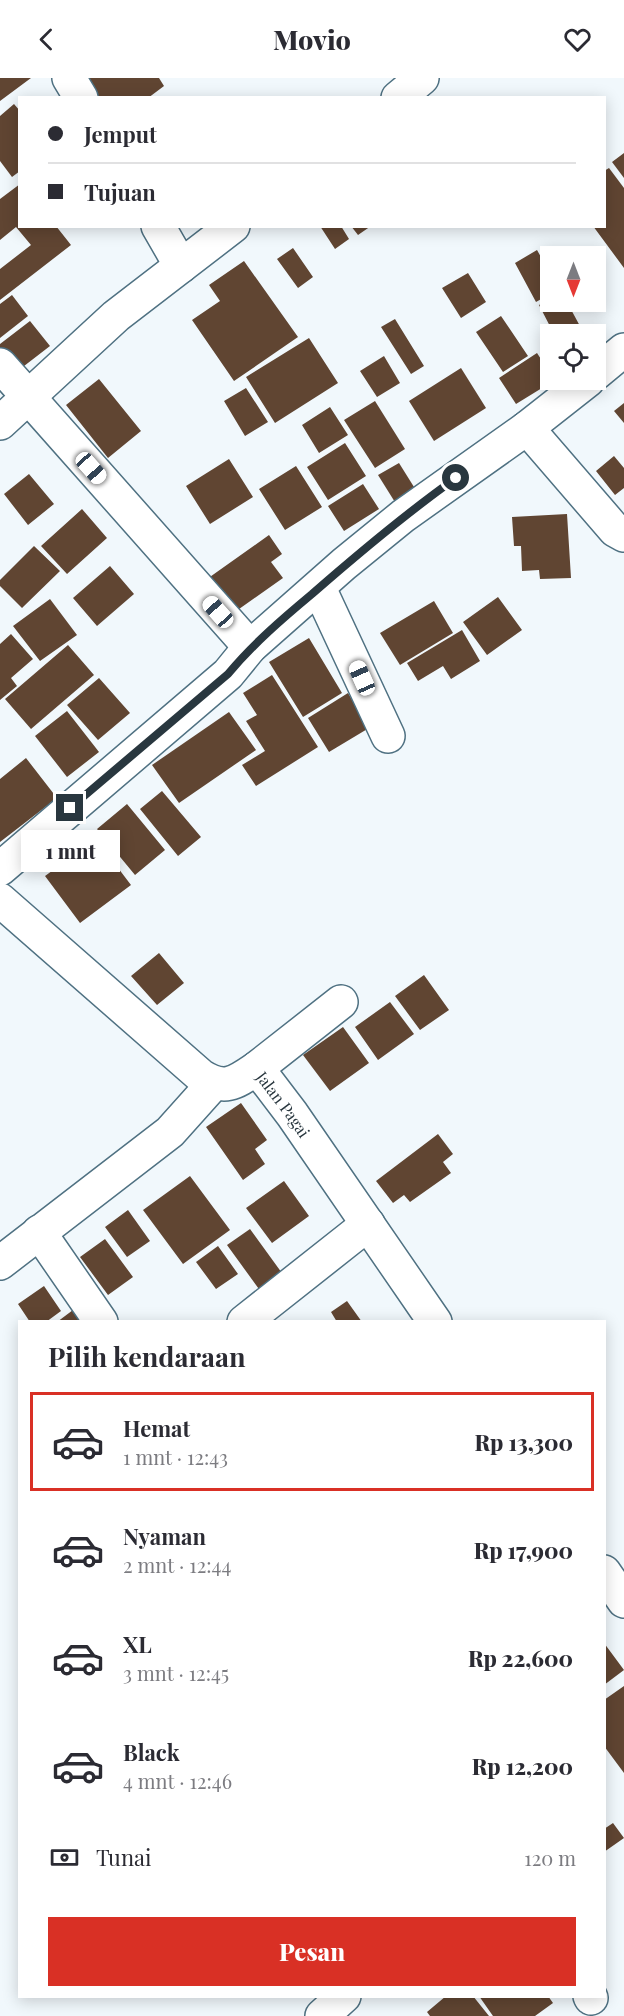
<!DOCTYPE html>
<html lang="id">
<head>
<meta charset="utf-8">
<style>
	:root { --surface:#fff; --page:#f7f7f7; --text:#2b2b33; --muted:#7c7c81; --line:#e1e1e2; --accent:#d93025 }
	body { margin:0; font-family:"Playfair Display",serif; background:var(--page); color:var(--text); height:100vh; display:flex; flex-direction:column; font-size:22px; white-space:nowrap }
	* { box-sizing:border-box; margin:0 }
	p { font-size:20px; color:var(--muted) }
	.icon { flex:none; width:33px; height:33px; fill:none; stroke:currentColor; stroke-width:2; stroke-linecap:round; stroke-linejoin:round }
	.map { position:relative; flex:1; overflow:hidden }
	.panel { position:absolute; left:18px; top:1242px; width:588px; height:678px; display:flex; flex-direction:column; background:var(--surface); border-radius:0px; box-shadow:0 3px 15px #0003 }
	.panel>* { flex:none }
	.guide { position:absolute; left:18px; top:18px; width:588px; height:132px; border-radius:0px; box-shadow:0 3px 15px #0003; display:grid; align-content:center; height:132px; padding:0 30px; background:var(--surface) }
	.needle { width:39px; rotate:180deg }
	.buttons { position:absolute; left:540px; top:168px; display:grid; gap:12px }
	.buttons a { display:grid; place-items:center; width:66px; height:66px; border-radius:0px; background:var(--surface); box-shadow:0 3px 15px #0003; font-size:30px }
	.end { position:absolute; width:27px; height:27px; margin:-14px; border:8px solid #29373f; background:#fff; box-shadow:0 0 0 3px #fff }
	.from { border-radius:50% }
	.bubble { position:absolute; height:42px; border-radius:0px; background:var(--surface); box-shadow:0 3px 15px #0003; font-size:20px; font-weight:800; line-height:42px; text-align:center }
	.car { position:absolute; width:18px; height:36px; margin:-18px -9px; border-radius:8px; box-shadow:0 0 4px 2px #0007; background:linear-gradient(#fff 24%,#345 0 40%,#fff 0 76%,#345 0 86%,#fff 0) }
	.guide b { display:flex; align-items:center; gap:21px; height:57px; font-size:22px }
	.guide b+b { border-top:2px solid var(--line) }
	.guide i { width:15px; height:15px; background:var(--text) }
	ul { padding:0; list-style:none }
	li { display:flex; align-items:center; gap:18px; height:99px; margin:0 12px 9px; padding:0 18px; border:3px solid transparent; border-radius:0px }
	li div { flex:1 }
	li b { display:block; font-size:22px }
	li em { font-style:normal; font-weight:800 }
	li.selected { border-color:var(--accent) }
	li>.icon { width:54px; height:54px; stroke-width:1.5 }
	h2 { padding:0 30px; font-size:27px; line-height:72px }
	.pay { display:flex; align-items:center; gap:15px; height:66px; padding:0 30px; font-size:22px }
	.pay p { margin-inline-start:auto }
	.button { display:flex; gap:12px; margin-top:auto; padding:12px 30px }
	.button a { flex:1; height:69px; border-radius:0px; background:var(--accent); color:#fff; font-size:24px; font-weight:800; line-height:69px; text-align:center }
	header { display:flex; justify-content:space-between; align-items:center; height:78px; padding:0 30px; background:var(--surface); font-size:27px; font-weight:800 }
	.map>svg:first-child { display:block }
	.building { fill:#604532 }
	.lines { fill:none; stroke-linecap:round; stroke-linejoin:round }
	.minor-casing { stroke:#4f7182; stroke-width:36 }
	.minor { stroke:#fff; stroke-width:33 }
	.route { stroke:#29373f; stroke-width:8 }
	.labels { text-anchor:middle; dominant-baseline:central; stroke-width:6; stroke-linejoin:round; paint-order:stroke }
	.street-label { font-size:16px; fill:#29373f; stroke:#f1f8fc }
</style>
</head>
<body>
<header><svg class="icon" aria-label="back" viewBox="0 0 24 24"><path d="M15 5l-7 7 7 7"/></svg>Movio<svg class="icon" aria-label="heart" viewBox="0 0 24 24"><path d="M12 20l-8-8c-3-5 5-10 8-4 3-6 11-1 8 4z"/></svg></header>
<div class="map">
<svg width="624" height="1938" viewBox="0 0 624 1938">
	<rect width="100%" height="100%" fill="#f1f8fc"/>
	<path class="building" d="M0,0H31L0,23Z
		M83,0H159L164,8L148,20H97Z
		M14,26L20,33V93L12,99L0,83V38Z
		M624,75V100L612,84Z
		M609,90L624,110V190L593,148H604V93Z
		M20,106V148H56L71,167L0,222V191L31,167L16,149L0,162V121Z
		M320,148H341L349,161L335,171Z
		M351,148H371L358,157Z
		M293,170L313,199L298,210L277,181Z
		M537,172L550,195V216L536,224L515,185Z
		M244,183L298,259L234,303L192,242L220,223L209,207Z
		M468,195L486,224L461,240L442,210Z
		M12,217L28,238L0,260V226Z
		M550,221V224H567L581,250L568,256H554L539,227Z
		M501,238L528,278L503,294L476,254Z
		M395,241L424,288L411,296L381,249Z
		M30,243L50,268L15,295L0,276V266Z
		M309,260L338,305L275,345L246,299Z
		M537,275L550,295V302H555L516,326L499,300Z
		M384,278L400,305L377,319L360,293Z
		M461,290L486,330L434,363L409,323Z
		M99,301L141,353L108,380L66,327Z
		M246,310L268,344L245,358L224,323Z
		M375,323L405,371L375,390L344,342Z
		M624,325V345L614,333Z
		M330,329L348,357L319,375L302,347Z
		M345,365L366,398L328,422L307,389Z
		M614,378L624,390V410L615,417L596,393Z
		M229,381L253,419L210,446L186,408Z
		M399,385L419,417L398,429L378,397Z
		M296,388L322,429L285,452L259,411Z
		M29,396L54,426L28,447L4,416Z
		M363,406L379,431L344,453L328,428Z
		M82,431L107,460L67,496L41,468Z
		M567,436L571,500L540,501L539,492L522,493L521,468H514L512,439Z
		M269,457L282,476L271,484L283,500L232,536L207,501Z
		M34,468L60,493L22,530L0,508V502Z
		M110,488L134,516L97,548L73,520Z
		M498,519L522,552L487,577L463,544Z
		M50,521L77,557L40,583L13,548Z
		M434,523L453,555L400,587L380,555Z
		M462,552L480,583L451,601L443,588L418,603L407,585Z
		M11,556L33,581L11,600L17,608L0,622V566Z
		M309,560L342,615L303,639L269,584Z
		M68,567L94,597L31,651L5,621Z
		M272,597L318,669L256,708L242,687L265,673L246,643L257,637L243,615Z
		M99,600L130,635L98,662L67,627Z
		M348,615L369,650L329,674L308,640Z
		M67,633L99,674L67,699L35,658Z
		M229,634L256,672L179,725L152,687Z
		M26,680L57,720L0,764V701Z
		M162,713L201,759L178,778L140,731Z
		M127,726L165,772L135,797L97,751Z
		M96,761L131,807L80,845L45,798Z
		M159,875L184,905L157,927L131,898Z
		M424,897L449,932L420,952L395,918Z
		M390,924L414,956L378,982L355,949Z
		M343,949L369,985L330,1013L303,977Z
		M241,1025L267,1062L255,1071L265,1086L243,1102L206,1049Z
		M438,1056L453,1076L443,1084L451,1095L410,1124L404,1117L393,1125L376,1103Z
		M190,1098L230,1152L183,1186L143,1132Z
		M284,1103L309,1138L272,1165L246,1130Z
		M128,1132L150,1163L127,1179L105,1149Z
		M250,1151L287,1202L264,1218L227,1167Z
		M105,1161L133,1199L108,1217L80,1179Z
		M218,1168L238,1196L216,1211L196,1184Z
		M44,1208L61,1233L46,1244H30L18,1226Z
		M347,1223L362,1244H337L331,1234Z
		M73,1232L81,1244H57Z
		M604,1565L624,1592L604,1607Z
		M624,1608V1695L604,1668V1622Z
		M613,1745L624,1760L604,1774V1751Z
		M446,1918H473L489,1938H430L427,1934Z
		M479,1918H548L553,1925L535,1938H493Z"/>
	<g class="lines">
		<defs>
			<g id="minor">
				<path d="M69,0L81,20"/>
				<path d="M398,20L422,0"/>
				<path d="M158,148L181,188"/>
				<path d="M0,287L250,569"/>
				<path d="M596,295L624,272"/>
				<path d="M0,345L116,238L233,148"/>
				<path d="M527,350L615,452L624,457"/>
				<path d="M319,510L388,658"/>
				<path d="M0,791L228,596L250,569L344,486L403,438L527,350L588,302"/>
				<path id="s1" d="M0,822L201,998C225,1013 235,1005 257,990L292,1036L435,1244"/>
				<path d="M257,990L341,924"/>
				<path d="M39,1154L101,1244"/>
				<path d="M0,1185L170,1054L213,1006"/>
				<path d="M244,1244L368,1146"/>
				<path d="M604,1494L624,1523"/>
				<path d="M590,1918L591,1920"/>
				<path d="M322,1938L344,1918"/>
			</g>
		</defs>
		<use href="#minor" class="minor-casing"/>
		<use href="#minor" class="minor"/>
	</g>
	<g class="lines">
		<path class="route" d="M70,730L228,596C253,566 282,541 312,516C359,475 405,436 456,400"/>
	</g>
	<g class="labels">
		<g class="street-label">
			<text stroke="none"><textPath href="#s1" startOffset="374">Jalan Pagai</textPath></text>
		</g>
	</g>
</svg>
<div class="buttons">
<a><svg class="needle" viewBox="-14 -14 28 28"><path d="M0-13l5 13h-10z" fill="#e53935"/><path d="M0 13l5-13h-10z" fill="#7c7c81"/></svg></a>
<a><svg class="icon" aria-label="locate" viewBox="0 0 24 24"><circle cx="12" cy="12" r="6"/><path d="M12 2v4M12 18v4M2 12h4M18 12h4"/></svg></a>
</div>
<i class="end from" style="left:456px;top:400px"></i>
<i class="end" style="left:70px;top:730px"></i>
<div class="bubble" style="left:21px;top:752px;width:99px">1 mnt</div>
<i class="car" style="left:91px;top:390px;rotate:138deg"></i>
<i class="car" style="left:218px;top:534px;rotate:318deg"></i>
<i class="car" style="left:362px;top:600px;rotate:336deg"></i>
<div class="guide">
<b><i class="from"></i>Jemput</b>
<b><i></i>Tujuan</b>
</div>
<section class="panel">
<h2>Pilih kendaraan</h2>
<ul>
<li class="selected"><svg class="icon" aria-label="car" viewBox="0 0 24 24"><path d="M5 17H2v-5l4-1 3-4h7l3 4 3 1v5h-3M9 17h6M6 11h13"/><circle cx="7" cy="17" r="2"/><circle cx="17" cy="17" r="2"/></svg><div><b>Hemat</b><p>1 mnt · 12:43</p></div><em>Rp 13,300</em></li>
<li><svg class="icon" aria-label="car" viewBox="0 0 24 24"><path d="M5 17H2v-5l4-1 3-4h7l3 4 3 1v5h-3M9 17h6M6 11h13"/><circle cx="7" cy="17" r="2"/><circle cx="17" cy="17" r="2"/></svg><div><b>Nyaman</b><p>2 mnt · 12:44</p></div><em>Rp 17,900</em></li>
<li><svg class="icon" aria-label="car" viewBox="0 0 24 24"><path d="M5 17H2v-5l4-1 3-4h7l3 4 3 1v5h-3M9 17h6M6 11h13"/><circle cx="7" cy="17" r="2"/><circle cx="17" cy="17" r="2"/></svg><div><b>XL</b><p>3 mnt · 12:45</p></div><em>Rp 22,600</em></li>
<li><svg class="icon" aria-label="car" viewBox="0 0 24 24"><path d="M5 17H2v-5l4-1 3-4h7l3 4 3 1v5h-3M9 17h6M6 11h13"/><circle cx="7" cy="17" r="2"/><circle cx="17" cy="17" r="2"/></svg><div><b>Black</b><p>4 mnt · 12:46</p></div><em>Rp 12,200</em></li>
</ul>
<div class="pay"><svg class="icon" aria-label="cash" viewBox="0 0 24 24"><path d="M3 7h18v10H3z"/><circle cx="12" cy="12" r="2"/></svg>Tunai<p>120 m</p></div>
<div class="button"><a>Pesan</a></div>
</section>
</div>
</body>
</html>
